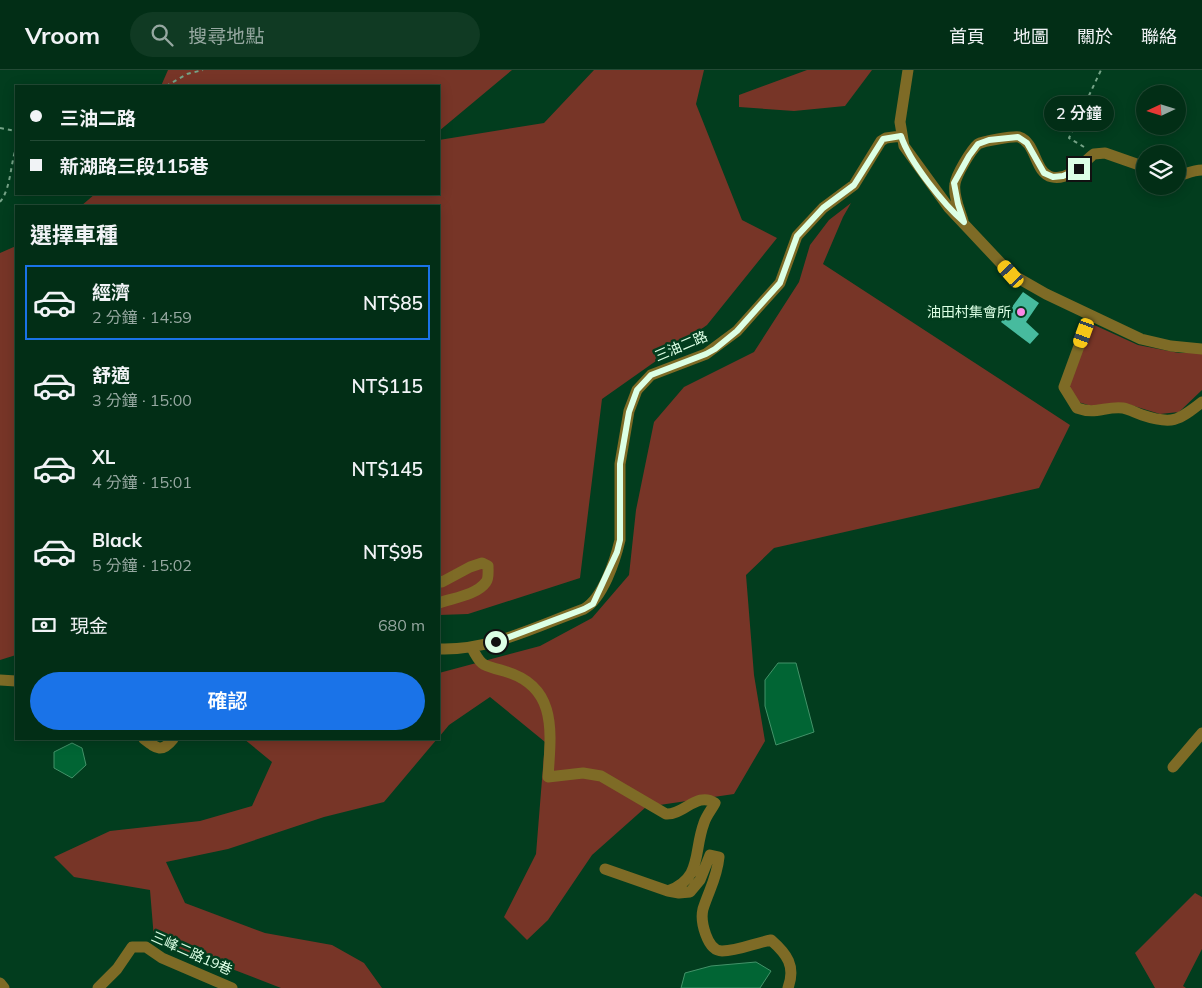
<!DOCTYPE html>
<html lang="zh-TW">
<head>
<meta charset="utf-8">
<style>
	:root { --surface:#022e16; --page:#103a23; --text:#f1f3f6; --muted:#96a8a1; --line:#234a35; --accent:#1a73e8 }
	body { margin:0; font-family:Mulish,"Noto Sans TC",sans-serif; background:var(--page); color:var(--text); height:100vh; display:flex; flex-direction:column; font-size:19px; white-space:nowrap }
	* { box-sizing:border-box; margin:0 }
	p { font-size:16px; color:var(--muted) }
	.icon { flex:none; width:28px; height:28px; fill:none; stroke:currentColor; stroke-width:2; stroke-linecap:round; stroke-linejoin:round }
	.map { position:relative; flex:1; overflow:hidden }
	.drawer { position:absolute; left:15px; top:135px; width:425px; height:535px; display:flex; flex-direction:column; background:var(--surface); border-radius:0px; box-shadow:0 2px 12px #0003,0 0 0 1px var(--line) }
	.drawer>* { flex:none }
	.top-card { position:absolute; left:15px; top:15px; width:425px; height:110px; border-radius:0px; box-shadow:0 2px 12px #0003,0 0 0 1px var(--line); display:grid; align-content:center; height:110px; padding:0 15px; background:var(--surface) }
	.needle { width:32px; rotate:266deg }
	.tools { position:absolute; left:1136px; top:15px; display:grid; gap:10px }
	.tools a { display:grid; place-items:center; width:50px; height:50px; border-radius:50%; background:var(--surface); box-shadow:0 2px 12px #0003,0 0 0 1px var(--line); font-size:25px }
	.end { position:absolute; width:22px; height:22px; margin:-11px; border:6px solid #dcffe5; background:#111; box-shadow:0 0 0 2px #111 }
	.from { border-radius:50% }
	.bubble { position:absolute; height:35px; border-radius:18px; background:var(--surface); box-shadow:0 2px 12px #0003,0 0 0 1px var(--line); font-size:16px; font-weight:600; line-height:35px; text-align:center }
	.car { position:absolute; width:15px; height:30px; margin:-15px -8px; border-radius:6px; box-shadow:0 0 4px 1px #0007; background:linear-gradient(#f5c518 24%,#345 0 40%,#f5c518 0 76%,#345 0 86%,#f5c518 0) }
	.top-card b { display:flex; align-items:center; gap:18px; height:48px; font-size:19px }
	.top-card b+b { border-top:1px solid var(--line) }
	.top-card i { width:12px; height:12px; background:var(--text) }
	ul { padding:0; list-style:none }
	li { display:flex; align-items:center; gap:15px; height:75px; margin:0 10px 8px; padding:0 5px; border:2px solid transparent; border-radius:0px }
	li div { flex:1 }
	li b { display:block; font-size:19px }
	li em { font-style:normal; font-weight:600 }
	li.selected { border-color:var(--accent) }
	li>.icon { width:45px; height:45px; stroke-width:1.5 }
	h2 { padding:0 15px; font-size:22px; line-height:60px }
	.pay { display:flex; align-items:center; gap:12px; height:55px; padding:0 15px; font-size:19px }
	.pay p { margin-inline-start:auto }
	.cta { display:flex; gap:10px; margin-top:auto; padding:10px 15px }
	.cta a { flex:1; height:58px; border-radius:30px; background:var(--accent); color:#fff; font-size:20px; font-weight:600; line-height:58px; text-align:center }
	header { display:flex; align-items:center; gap:30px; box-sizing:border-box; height:70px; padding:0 25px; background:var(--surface); border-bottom:1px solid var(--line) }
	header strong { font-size:24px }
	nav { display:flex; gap:28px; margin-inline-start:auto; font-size:18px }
	.search { width:350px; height:45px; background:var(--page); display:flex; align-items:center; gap:12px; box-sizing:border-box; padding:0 18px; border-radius:28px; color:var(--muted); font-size:19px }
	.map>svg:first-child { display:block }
	.green { fill:#773527 }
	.water { fill:#016534; stroke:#439369 }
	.building { fill:#47bb9e }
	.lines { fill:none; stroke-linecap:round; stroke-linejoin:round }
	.path { stroke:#76a488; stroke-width:2; stroke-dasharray:4 4; stroke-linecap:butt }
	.minor { stroke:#7e6b26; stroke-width:11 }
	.route { stroke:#dcffe5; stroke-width:6 }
	.poi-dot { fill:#fa87e7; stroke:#023d1e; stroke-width:2 }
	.labels { text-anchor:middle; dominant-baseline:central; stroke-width:5; stroke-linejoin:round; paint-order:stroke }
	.poi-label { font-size:14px; fill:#dcffe5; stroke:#023d1e; text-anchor:end }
	.street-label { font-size:14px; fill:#dcffe5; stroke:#023d1e }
</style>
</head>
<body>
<header>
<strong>Vroom</strong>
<div class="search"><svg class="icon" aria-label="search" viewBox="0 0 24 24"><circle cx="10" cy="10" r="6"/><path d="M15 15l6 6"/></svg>搜尋地點</div>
<nav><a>首頁</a><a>地圖</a><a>關於</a><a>聯絡</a></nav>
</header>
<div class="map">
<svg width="1202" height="918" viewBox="0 0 1202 918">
	<rect width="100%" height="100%" fill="#023d1e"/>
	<path class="green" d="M168,0H512L439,61V16H161Z
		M594,0H704L696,34L742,150L777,168L707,255L602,329L580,508L468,544L439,545V136H81L95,124H439V70L544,53Z
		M807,0H872L845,36L794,41L739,37V25Z
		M851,133L843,147L823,194L1070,355L1039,418L774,478L746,505L754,605L765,671L734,724L646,737L592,785L548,850L527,870L504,847L536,784L545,672L490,627L449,655L439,667V603L540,576L592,548L629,505L636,440L654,352L684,317L754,282L799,212L810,175L829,150Z
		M16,176V585L0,590V183Z
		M1092,254L1138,275L1179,283H1202V320L1179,342L1160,344L1124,333L1095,337L1078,332L1068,315Z
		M244,669H437L384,732L324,747L228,779L166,792L185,833L265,863L332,875L364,893L382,918H281L154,869L150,820L74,807L54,787L110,761L200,751L252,736L272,692Z
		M1195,823L1202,827V879L1183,916L1186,918H1155L1135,883Z"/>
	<path class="water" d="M778,593H796L814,662L776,675L765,636V610Z
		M72,673L82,678L86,695L72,708L54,698V682Z
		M756,892L771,901L760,918H681L685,903L711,896Z"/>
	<path class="building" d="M1023,222L1039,233L1026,252L1039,264L1030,274L1001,252Z"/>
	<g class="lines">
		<path class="path" d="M166,16L187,4L203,0
			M0,58L16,61
			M1084,77L1069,68L1101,0
			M0,132C11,118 10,96 16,78"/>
		<path class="minor" d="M908,0L900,52L904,76L949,138L1011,204L1046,224L1141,269L1171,276L1202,279
			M1178,106C1186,104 1193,100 1202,100
			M963,151C960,140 953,126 955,114C956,105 971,80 978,74C983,71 1013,66 1019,67C1037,73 1034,103 1052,107C1070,111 1083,92 1094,84L1105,83L1145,97
			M1090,246L1064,317L1077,338C1096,345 1105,336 1123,338C1129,339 1136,343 1142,345C1172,355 1178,351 1202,332
			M439,511L442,512L470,497L482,493L488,496C488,501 489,508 486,512C477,525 453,528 439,533
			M472,578C482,598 484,595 504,601C558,616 551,662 548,707L583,703L601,706L666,744C684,745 697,721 715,733C712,739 706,746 704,753C693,782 703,808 668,821L605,799
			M439,579C490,581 537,556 584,539C603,528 615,491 620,470V394L629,341L637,320L651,305L706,284L737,261L780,213L797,166L823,138L854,115L881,71L886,68L901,66
			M0,610L16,611
			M144,669C157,679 162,683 173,669
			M1173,697L1202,663
			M668,821L679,823L690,822L700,810L710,785L719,787C717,808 709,820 703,839C700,851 707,881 722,881C739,881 754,873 771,870C787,884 796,896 788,918
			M0,913L4,918
			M98,918L117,899L132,877H146L162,888L232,918"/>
	</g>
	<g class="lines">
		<path class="route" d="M496,572L584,539L593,534L617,482L620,470V394L629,342L637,320L651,305L706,284L715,279L737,261L780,213L797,166L823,138L854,115L883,69L901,66C909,91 944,135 964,152L958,134L954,113L969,86L978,74L989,70L1018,67L1027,73L1044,103L1053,107L1063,106L1079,99"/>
	</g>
	<circle class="poi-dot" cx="1021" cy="242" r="5"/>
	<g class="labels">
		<g class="poi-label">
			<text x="1011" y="242">油田村集會所</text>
		</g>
		<g class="street-label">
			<text transform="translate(681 276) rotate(-23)">三油二路</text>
			<text transform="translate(192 883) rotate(24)">三峰二路19巷</text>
		</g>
	</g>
</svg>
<div class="tools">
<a><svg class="needle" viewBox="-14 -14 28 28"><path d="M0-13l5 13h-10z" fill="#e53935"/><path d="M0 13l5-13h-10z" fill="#96a8a1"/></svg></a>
<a><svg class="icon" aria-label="layers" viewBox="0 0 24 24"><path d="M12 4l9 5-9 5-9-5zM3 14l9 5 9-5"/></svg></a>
</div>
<i class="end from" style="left:496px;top:572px"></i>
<i class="end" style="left:1079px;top:99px"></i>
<div class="bubble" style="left:1044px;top:26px;width:70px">2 分鐘</div>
<i class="car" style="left:1011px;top:204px;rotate:318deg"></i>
<i class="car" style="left:1084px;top:263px;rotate:200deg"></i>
<div class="top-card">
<b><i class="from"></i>三油二路</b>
<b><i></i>新湖路三段115巷</b>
</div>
<section class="drawer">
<h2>選擇車種</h2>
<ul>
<li class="selected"><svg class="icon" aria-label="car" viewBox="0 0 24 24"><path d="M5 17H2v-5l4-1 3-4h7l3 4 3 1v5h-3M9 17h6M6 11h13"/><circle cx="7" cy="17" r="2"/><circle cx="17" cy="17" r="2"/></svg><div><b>經濟</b><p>2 分鐘 · 14:59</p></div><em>NT$85</em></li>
<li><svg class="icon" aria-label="car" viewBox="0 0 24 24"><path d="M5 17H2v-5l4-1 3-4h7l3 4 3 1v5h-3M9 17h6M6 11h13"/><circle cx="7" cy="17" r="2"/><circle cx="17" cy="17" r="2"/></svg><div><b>舒適</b><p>3 分鐘 · 15:00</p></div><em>NT$115</em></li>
<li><svg class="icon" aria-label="car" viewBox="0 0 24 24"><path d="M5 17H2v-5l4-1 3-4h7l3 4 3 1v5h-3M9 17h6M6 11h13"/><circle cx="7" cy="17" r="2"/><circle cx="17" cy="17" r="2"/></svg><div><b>XL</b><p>4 分鐘 · 15:01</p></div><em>NT$145</em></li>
<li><svg class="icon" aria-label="car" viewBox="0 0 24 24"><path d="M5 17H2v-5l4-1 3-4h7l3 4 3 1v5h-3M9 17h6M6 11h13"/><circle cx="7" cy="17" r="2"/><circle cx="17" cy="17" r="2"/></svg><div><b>Black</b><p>5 分鐘 · 15:02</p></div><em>NT$95</em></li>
</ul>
<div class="pay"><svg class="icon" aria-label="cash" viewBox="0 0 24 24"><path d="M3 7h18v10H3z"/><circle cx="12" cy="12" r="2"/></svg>現金<p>680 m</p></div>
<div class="cta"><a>確認</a></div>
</section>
</div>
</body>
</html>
